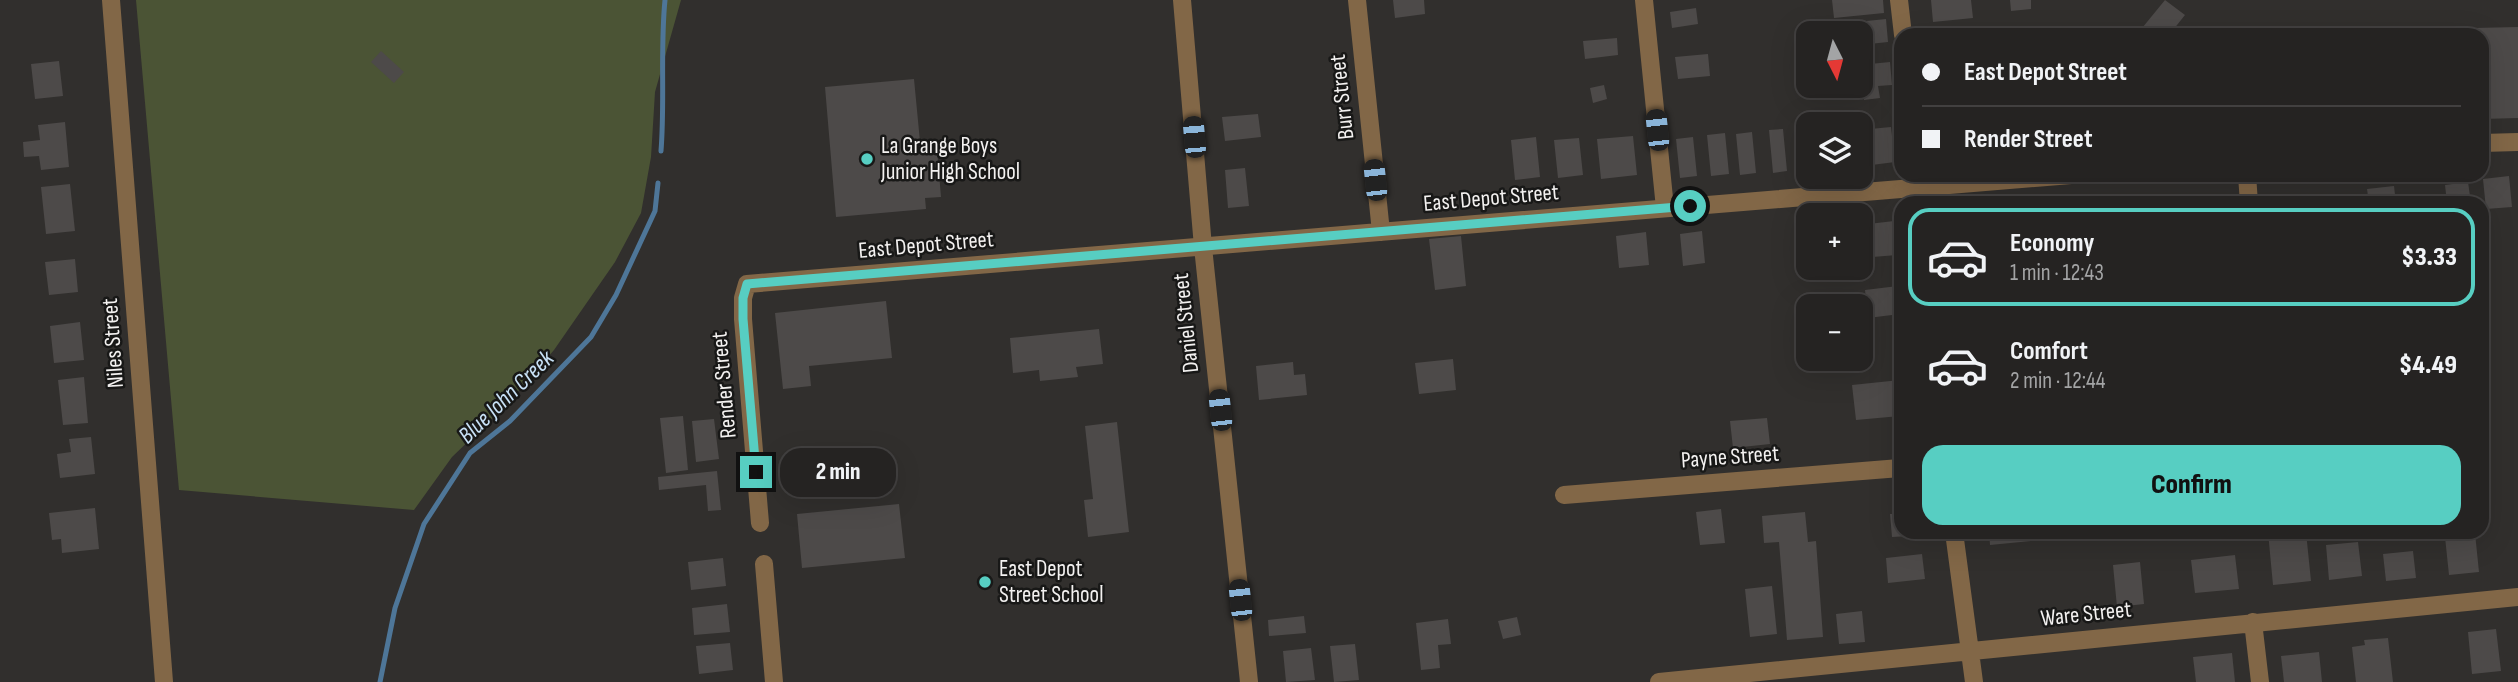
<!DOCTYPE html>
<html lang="en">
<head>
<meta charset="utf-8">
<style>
	:root { --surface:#252322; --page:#2d2b2a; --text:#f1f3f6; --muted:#a3a4a5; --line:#424040; --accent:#57cec2 }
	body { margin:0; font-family:"Sofia Sans Condensed",sans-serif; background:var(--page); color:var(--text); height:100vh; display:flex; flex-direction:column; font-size:26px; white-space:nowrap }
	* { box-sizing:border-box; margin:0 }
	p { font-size:23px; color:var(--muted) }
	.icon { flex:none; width:38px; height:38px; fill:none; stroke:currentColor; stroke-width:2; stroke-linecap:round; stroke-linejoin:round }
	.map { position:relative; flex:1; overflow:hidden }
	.panel { position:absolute; left:1894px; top:196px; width:595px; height:343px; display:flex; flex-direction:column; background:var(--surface); border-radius:21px; box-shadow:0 7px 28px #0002,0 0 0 2px var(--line) }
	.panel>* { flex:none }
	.hud { position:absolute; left:1894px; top:28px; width:595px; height:154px; border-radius:21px; box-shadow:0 7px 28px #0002,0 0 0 2px var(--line); display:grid; align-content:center; height:154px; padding:0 28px; background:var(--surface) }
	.needle { width:46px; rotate:174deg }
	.tools { position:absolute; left:1796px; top:21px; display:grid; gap:14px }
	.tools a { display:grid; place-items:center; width:77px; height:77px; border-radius:14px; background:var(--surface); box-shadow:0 7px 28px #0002,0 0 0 2px var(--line); font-size:35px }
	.end { position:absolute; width:32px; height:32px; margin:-16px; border:9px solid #57cec2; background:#111; box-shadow:0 0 0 4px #111 }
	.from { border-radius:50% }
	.bubble { position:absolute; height:49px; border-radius:21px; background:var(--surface); box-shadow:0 7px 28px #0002,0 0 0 2px var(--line); font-size:23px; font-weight:800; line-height:49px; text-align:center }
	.car { position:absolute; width:21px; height:42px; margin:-21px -10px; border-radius:9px; box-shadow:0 0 5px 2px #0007; background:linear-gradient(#222 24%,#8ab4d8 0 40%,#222 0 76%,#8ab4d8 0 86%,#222 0) }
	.hud b { display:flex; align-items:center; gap:24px; height:66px; font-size:26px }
	.hud b+b { border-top:2px solid var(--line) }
	.hud i { width:18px; height:18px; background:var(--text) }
	ul { padding:12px 0 0; list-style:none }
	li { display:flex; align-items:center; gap:21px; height:98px; margin:0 14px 10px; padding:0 14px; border:4px solid transparent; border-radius:21px }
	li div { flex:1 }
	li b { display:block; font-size:26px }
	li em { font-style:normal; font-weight:800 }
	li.active { border-color:var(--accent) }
	li>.icon { width:63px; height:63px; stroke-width:1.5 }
	.cta { display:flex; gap:14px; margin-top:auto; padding:14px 28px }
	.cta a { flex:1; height:80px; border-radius:21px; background:var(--accent); color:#111; font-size:28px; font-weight:800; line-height:80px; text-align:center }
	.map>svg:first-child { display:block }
	.green { fill:#4b5435 }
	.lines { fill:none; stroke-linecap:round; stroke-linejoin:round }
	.stream { stroke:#4e7698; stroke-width:5 }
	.building { fill:#4d4a49 }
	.minor { stroke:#826747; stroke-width:18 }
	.route { stroke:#57cec2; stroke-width:9 }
	.poi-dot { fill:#57cec2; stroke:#181817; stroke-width:2.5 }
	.labels { text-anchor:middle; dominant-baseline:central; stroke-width:5; stroke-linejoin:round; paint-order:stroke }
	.street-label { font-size:23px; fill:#f3f1f0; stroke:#181817 }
	.poi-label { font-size:23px; fill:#f3f1f0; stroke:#181817; text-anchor:start }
	.water-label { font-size:24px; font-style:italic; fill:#c8e1f6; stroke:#181817 }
</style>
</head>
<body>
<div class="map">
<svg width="2518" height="682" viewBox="0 0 2518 682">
	<rect width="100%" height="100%" fill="#312f2d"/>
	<path class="green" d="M136,0H681L655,92L651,157L641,213L615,262L554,350L508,403L452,457L414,510L179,490Z"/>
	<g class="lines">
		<path class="stream" d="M661,151C665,101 660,50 665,0
			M380,682L395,608L424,524L470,453L510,421L591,337L616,295L655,211L658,183"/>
	</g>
	<path class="building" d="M1393,0H1424L1425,14L1395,18Z
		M1832,0H1883L1884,13L1834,18Z
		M1931,0H1971L1973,18L1933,22Z
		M2010,0H2031V9L2011,11Z
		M2165,0L2185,15L2169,35H2141L2138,33Z
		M1696,8L1698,24L1672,28L1670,12Z
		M1886,19L1888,42L1860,45V33H1848L1847,23Z
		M2518,27V118L2482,119V35H2474V28Z
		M1617,38L1618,55L1585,59L1583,41Z
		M381,51L404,72L394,83L371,62Z
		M1708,54L1710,76L1678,79L1675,57Z
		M59,61L63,96L35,99L31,64Z
		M1890,62L1892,85L1878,86L1880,98L1864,100L1863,88L1852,89V86H1860V65Z
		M914,79L921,152L937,150L941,197L925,198L926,209L836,217L825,87Z
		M1604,85L1607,99L1593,103L1590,88Z
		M1258,114L1261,137L1225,141L1222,117Z
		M65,122L69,167L41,170L39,156L24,157L23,142L40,140L38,125Z
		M1891,127L1895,162L1864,166L1860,130Z
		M1783,129L1787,171L1773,173L1769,130Z
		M1752,132L1756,173L1740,175L1736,134Z
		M1725,133L1729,174L1711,176L1707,135Z
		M1633,136L1637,175L1601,179L1597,139Z
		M1536,137L1540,177L1515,180L1511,140Z
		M1693,137L1697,176L1680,178L1676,139Z
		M1579,138L1583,175L1558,178L1554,140Z
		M1245,168L1249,206L1228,208L1225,170Z
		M2509,176L2512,207L2486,209L2483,179Z
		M2468,182L2471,203H2447L2445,185Z
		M70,184L75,231L46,234L41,187Z
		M2394,186L2396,203H2369L2367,189Z
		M2204,198V203H2173V200Z
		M1894,221L1897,255L1860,258V225Z
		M1702,231L1705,263L1683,266L1680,234Z
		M1646,232L1649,265L1619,268L1616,236Z
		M1461,236L1466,286L1435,290L1429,239Z
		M75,259L78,292L49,295L45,262Z
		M1898,286L1900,314L1868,318L1865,290Z
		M886,301L892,358L809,366L811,386L783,389L775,313Z
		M80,322L84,360L54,363L50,326Z
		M1099,329L1103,364L1076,367L1078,377L1040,381L1039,370L1013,373L1010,338Z
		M1453,359L1456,390L1419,394L1415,363Z
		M1293,362L1294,375L1305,374L1307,395L1259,400L1256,366Z
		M84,377L88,423L63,425L58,380Z
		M1900,380V416L1856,420L1852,385Z
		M683,416L688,470L666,473L660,418Z
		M1767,418L1770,444L1733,448L1730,421Z
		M714,419L719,459L696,462L692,421Z
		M1117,422L1129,532L1088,537L1084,500L1093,499L1085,426Z
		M91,437L95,474L60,478L57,454L71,452L69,439Z
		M717,471L721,510L708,511L706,485L659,490L658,477Z
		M899,504L905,558L802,568L797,514Z
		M95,508L99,549L62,553L61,539L52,540L49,513Z
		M1721,509L1725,543L1700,545L1696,512Z
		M1805,512L1808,542L1816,541L1823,637L1787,640L1779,542L1764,543L1762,516Z
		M1890,514H1900V532H1928V535L1892,537Z
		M1989,532H2030L2031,541L1990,545Z
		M2268,532H2306L2311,581L2273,585Z
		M2475,533L2479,572L2449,575L2445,537Z
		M2358,542L2362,576L2329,580L2326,545Z
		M2413,551L2416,578L2386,581L2383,554Z
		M1922,554L1925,579L1888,583L1886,558Z
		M2235,555L2239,589L2195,593L2191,560Z
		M723,558L726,586L691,590L688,562Z
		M2140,562L2144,604L2117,607L2113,565Z
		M1772,586L1777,634L1750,637L1745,589Z
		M727,604L730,632L694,635L692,608Z
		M1862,611L1865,642L1839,644L1836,614Z
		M1304,616L1306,633L1269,636L1268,620Z
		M1517,617L1521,635L1503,639L1498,621Z
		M1448,619L1451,644L1438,645L1440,668L1421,670L1416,623Z
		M2496,629L2501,671L2472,674L2468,632Z
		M2388,638L2393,682H2356L2352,647L2365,645L2364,640Z
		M730,643L733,670L699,674L696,646Z
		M1355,644L1359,680L1334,682L1330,646Z
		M1311,648L1315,680L1286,682L1283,651Z
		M2319,652L2322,682H2284L2281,656Z
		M2232,653L2235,682H2196L2193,657Z"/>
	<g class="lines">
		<path class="minor" d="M111,0L164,682
			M1182,0L1203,247L1249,682
			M1357,0L1381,232
			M1644,0L1665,208
			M1899,0L1903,35
			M2482,143L2518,142
			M1915,175L1918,203
			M2247,175L2249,203
			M1564,495L1900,468
			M760,523L743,319V298L747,284L2071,175
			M1954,532L1974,682
			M764,564L774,682
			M2253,622L2260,682
			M1659,682L2518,597"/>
	</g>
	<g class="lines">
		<path class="route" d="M756,472L743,319V298L747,284L1690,206"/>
	</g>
	<g class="poi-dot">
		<circle cx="867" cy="159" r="7"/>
		<circle cx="985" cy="582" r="7"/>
	</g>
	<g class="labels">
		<g class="street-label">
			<text transform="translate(1342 97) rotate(-96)">Burr Street</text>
			<text transform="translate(1491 198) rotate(-5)">East Depot Street</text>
			<text transform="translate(926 245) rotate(-5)">East Depot Street</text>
			<text transform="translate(1186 323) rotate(-96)">Daniel Street</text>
			<text transform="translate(113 343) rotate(-94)">Niles Street</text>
			<text transform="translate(724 385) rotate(-95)">Render Street</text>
			<text transform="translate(1730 457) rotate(-4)">Payne Street</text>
			<text transform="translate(2086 614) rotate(-6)">Ware Street</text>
		</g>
		<g class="poi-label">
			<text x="881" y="146">La Grange Boys<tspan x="881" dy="26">Junior High School</tspan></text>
			<text x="999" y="569">East Depot<tspan x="999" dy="26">Street School</tspan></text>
		</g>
		<g class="water-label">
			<text transform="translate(506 397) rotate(-44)">Blue John Creek</text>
		</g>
	</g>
</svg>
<div class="tools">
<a><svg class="needle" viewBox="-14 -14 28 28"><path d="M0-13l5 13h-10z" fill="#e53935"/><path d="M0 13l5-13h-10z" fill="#a3a4a5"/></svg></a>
<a><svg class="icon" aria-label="layers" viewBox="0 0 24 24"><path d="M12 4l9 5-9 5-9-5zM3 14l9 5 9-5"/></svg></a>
<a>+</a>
<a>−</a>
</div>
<i class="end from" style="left:1690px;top:206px"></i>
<i class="end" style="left:756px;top:472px"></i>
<div class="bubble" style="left:780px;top:448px;width:116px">2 min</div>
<i class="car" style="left:1657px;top:130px;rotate:354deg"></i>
<i class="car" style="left:1194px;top:137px;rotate:355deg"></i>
<i class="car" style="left:1375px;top:180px;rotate:354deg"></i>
<i class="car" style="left:1220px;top:410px;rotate:354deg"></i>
<i class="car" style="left:1240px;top:600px;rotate:354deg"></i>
<div class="hud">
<b><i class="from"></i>East Depot Street</b>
<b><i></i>Render Street</b>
</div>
<section class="panel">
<ul>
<li class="active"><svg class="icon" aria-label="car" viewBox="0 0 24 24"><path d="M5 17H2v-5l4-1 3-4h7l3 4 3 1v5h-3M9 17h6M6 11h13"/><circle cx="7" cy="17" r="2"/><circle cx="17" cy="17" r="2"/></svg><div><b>Economy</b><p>1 min · 12:43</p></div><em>$3.33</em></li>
<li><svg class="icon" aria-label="car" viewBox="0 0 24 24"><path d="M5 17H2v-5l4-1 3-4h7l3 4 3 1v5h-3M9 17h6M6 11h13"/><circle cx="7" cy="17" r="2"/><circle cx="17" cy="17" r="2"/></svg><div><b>Comfort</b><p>2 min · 12:44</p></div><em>$4.49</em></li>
</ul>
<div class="cta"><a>Confirm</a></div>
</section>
</div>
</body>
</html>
